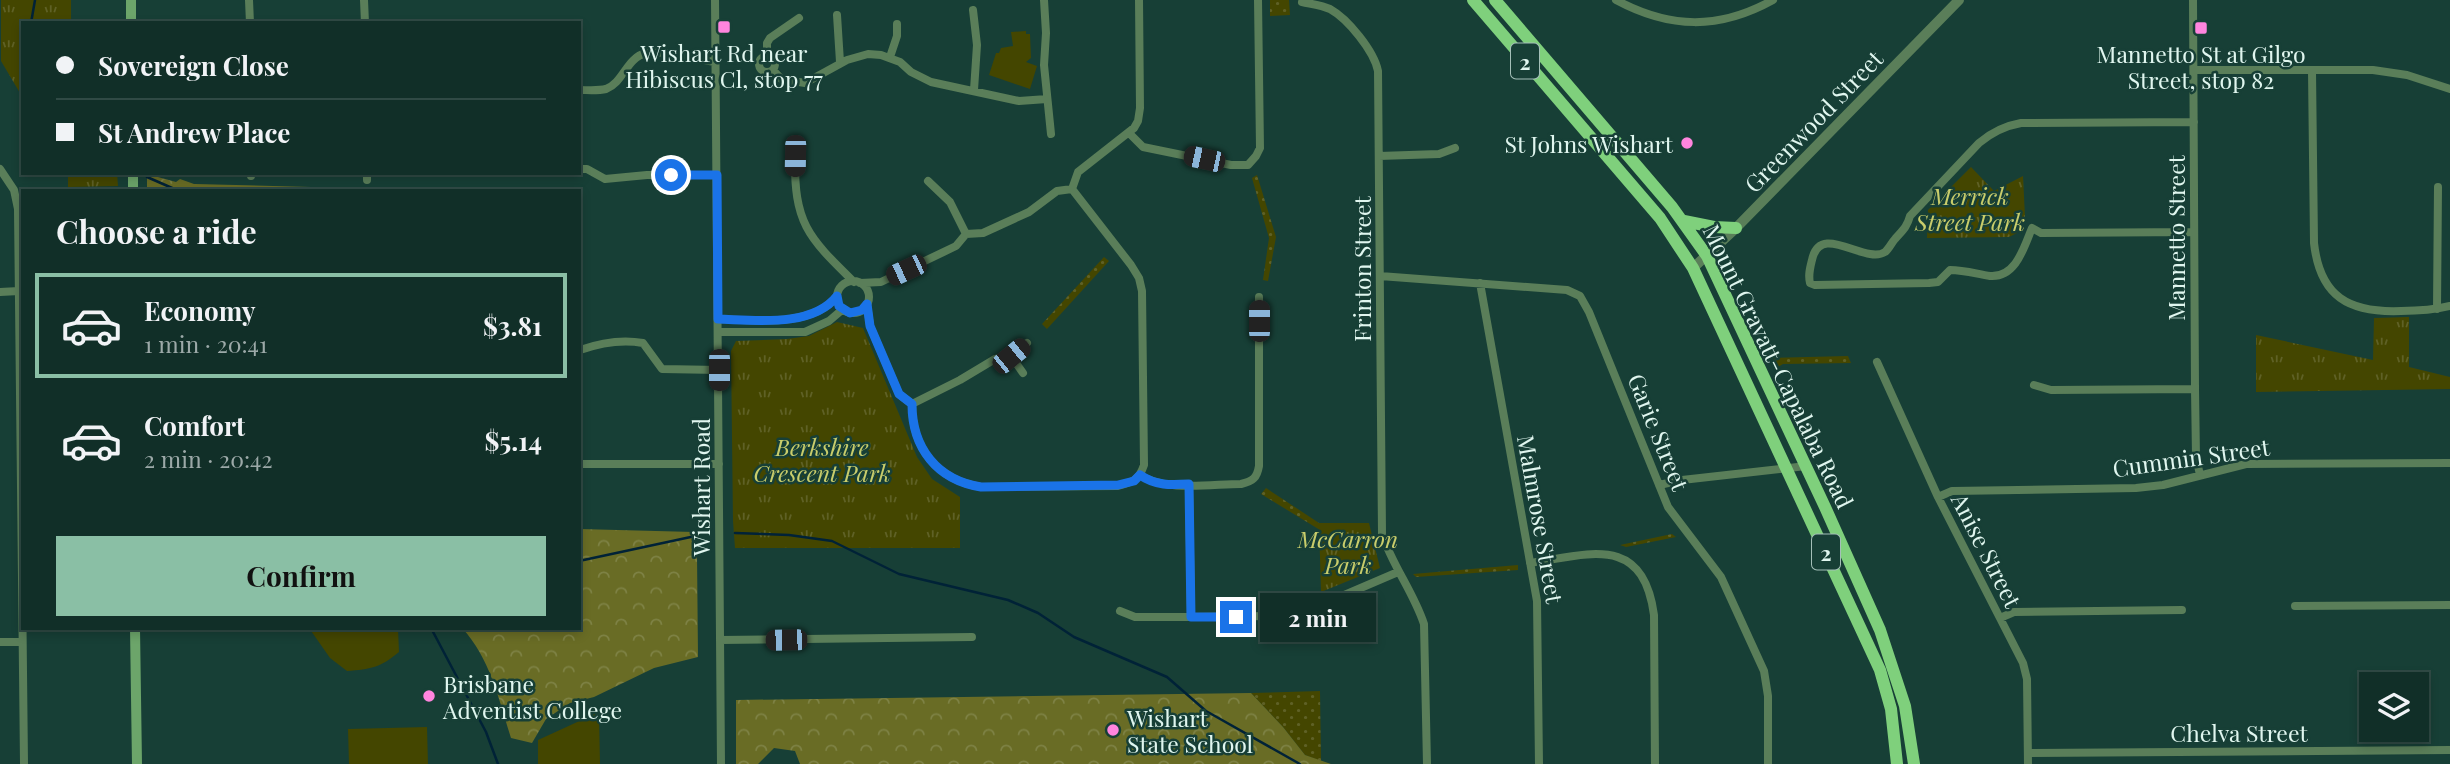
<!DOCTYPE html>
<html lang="en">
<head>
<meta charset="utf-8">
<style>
	:root { --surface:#112f28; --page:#1e3b34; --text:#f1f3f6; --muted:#9ca9a8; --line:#304a45; --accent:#8abfa5 }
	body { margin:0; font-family:"Playfair Display",serif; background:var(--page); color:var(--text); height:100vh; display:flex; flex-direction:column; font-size:26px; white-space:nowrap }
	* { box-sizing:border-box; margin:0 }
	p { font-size:23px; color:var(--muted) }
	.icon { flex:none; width:38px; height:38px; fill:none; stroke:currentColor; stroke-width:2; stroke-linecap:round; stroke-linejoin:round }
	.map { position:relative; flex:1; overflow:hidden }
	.side { position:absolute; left:21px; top:189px; width:560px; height:441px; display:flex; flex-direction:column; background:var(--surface); border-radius:0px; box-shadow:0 4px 10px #0003,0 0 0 2px var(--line) }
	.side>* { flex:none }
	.hud { position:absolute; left:21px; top:21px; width:560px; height:154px; border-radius:0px; box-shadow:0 4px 10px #0003,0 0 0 2px var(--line); display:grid; align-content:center; height:154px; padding:0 35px; background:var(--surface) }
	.fabs { position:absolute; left:2359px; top:672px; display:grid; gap:14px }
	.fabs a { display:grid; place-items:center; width:70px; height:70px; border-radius:0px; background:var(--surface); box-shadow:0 4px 10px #0003,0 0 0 2px var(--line); font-size:35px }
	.end { position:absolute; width:32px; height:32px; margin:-16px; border:9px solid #1a73e8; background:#fff; box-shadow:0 0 0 4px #fff }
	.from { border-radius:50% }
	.bubble { position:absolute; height:49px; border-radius:0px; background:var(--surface); box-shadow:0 4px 10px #0003,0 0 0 2px var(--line); font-size:23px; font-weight:700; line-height:49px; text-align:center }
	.car { position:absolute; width:21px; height:42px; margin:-21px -10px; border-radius:9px; box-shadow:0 0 5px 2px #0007; background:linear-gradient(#222 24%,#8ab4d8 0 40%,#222 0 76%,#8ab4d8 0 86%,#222 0) }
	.hud b { display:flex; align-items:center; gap:24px; height:66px; font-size:26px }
	.hud b+b { border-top:2px solid var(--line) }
	.hud i { width:18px; height:18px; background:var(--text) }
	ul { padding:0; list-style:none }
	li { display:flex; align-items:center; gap:21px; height:105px; margin:0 14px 10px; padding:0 21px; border:4px solid transparent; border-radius:0px }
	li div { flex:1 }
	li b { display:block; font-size:26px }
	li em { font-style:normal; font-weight:700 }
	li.on { border-color:var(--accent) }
	li>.icon { width:63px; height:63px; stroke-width:1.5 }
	h2 { padding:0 35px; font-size:32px; line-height:84px }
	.primary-button { display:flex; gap:14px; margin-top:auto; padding:14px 35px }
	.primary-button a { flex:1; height:80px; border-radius:0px; background:var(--accent); color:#111; font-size:28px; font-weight:700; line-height:80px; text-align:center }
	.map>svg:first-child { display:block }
	.grass { fill:url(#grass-dots) }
	.forest { fill:url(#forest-crowns) }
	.park { fill:url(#park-tufts) }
	.pitch { fill:#444600 }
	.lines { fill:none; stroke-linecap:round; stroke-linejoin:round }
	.stream { stroke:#002237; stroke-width:2.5 }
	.minor { stroke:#5a7e59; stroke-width:8 }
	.tertiary { stroke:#5a7e59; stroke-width:10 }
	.secondary { stroke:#6ca56a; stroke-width:10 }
	.trunk { stroke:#7fd07c; stroke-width:12 }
	.route { stroke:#1a73e8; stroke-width:9 }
	.poi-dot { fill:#ff85de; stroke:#173f36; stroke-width:2.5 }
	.labels { text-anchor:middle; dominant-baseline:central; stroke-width:5; stroke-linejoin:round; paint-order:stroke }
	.shield { fill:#173f36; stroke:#a4bfb8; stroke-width:2 }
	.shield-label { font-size:21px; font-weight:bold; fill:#e0f6ef }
	.poi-label { font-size:23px; fill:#e0f6ef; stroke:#173f36 }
	.street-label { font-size:23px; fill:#e0f6ef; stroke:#173f36 }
	.park-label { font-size:23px; font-style:italic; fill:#c9cd6b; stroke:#173f36 }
</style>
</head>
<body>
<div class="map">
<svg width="2450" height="764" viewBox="0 0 2450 764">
	<defs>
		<pattern id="grass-dots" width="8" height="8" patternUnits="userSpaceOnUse" patternTransform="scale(1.75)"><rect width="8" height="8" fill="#444600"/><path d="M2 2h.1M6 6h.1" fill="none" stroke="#5f6126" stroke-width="1.8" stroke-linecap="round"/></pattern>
		<pattern id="forest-crowns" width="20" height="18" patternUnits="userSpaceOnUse" patternTransform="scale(1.75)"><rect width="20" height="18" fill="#696c25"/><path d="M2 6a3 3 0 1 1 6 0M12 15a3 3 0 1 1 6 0" fill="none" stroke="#7e8245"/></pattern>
		<pattern id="park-tufts" width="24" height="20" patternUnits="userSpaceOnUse" patternTransform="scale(1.75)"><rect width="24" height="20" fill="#444600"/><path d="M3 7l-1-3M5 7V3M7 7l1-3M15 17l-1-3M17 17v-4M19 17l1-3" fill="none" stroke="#5f6126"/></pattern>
	</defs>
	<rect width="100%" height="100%" fill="#173f36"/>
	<path class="grass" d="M1270,0H1289L1290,15L1270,16Z
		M1257,175L1276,237L1268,281L1263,280L1269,238L1252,178Z
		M1104,257L1109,261L1047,329L1042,324Z
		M1848,356L1851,363L1783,364L1778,367L1773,358Z
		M1266,488L1319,523L1320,530L1261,494Z
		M1672,534L1676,537L1626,547L1620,545Z
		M1518,565V570L1416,577L1413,574Z
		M1320,691L1321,761L1305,755L1283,727L1251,693Z"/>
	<path class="forest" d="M147,174L176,182L180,179L194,184L311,187L312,191H147Z
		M579,529L694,532L697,555L698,657L654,668L594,697L570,703L546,719L532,743L511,738C499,700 490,658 462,628H579Z
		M1251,693L1283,727L1305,755L1331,764H800L795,751L774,748L758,764H736V700Z"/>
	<path class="park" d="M1,0H71V23H23V98L1,61Z
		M1971,167L1994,191L2023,176L2025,217L2017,224V233L2009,237L1927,238L1928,210Z
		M68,173H117L118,186L68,187Z
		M2409,317V367L2450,377V389L2256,392V335L2373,360L2374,318Z
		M837,322L863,328L917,457L932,479L960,497V548H735L733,521L731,351L736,341L787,339L809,336Z
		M1319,523H1369L1380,568L1321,592Z"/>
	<path class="pitch" d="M1026,31V34H1030L1031,58L1026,62L1037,66L1030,89L989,75L996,53H999L1001,48L1013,46L1011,32Z
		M309,628H398L399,652C380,668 371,669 347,671L330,658Z
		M599,712L600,764H538V740Z
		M427,727L428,764H349L348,729Z"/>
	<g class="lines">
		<path class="stream" d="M31,23L35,0
			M147,177L179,191
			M735,533L789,535L832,541L899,574L1008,600L1038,613L1074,637L1167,677L1206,711L1300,764
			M579,561L700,535
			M431,628L486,732L498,764"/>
		<path class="minor" d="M249,0L250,23
			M364,0L365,23
			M715,0L721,764
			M1044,0L1046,33L1044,65L1051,134
			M1616,0C1670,29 1719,30 1773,0
			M2193,0L2195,389L2196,457L2200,475
			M1302,2C1311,4 1321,5 1330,9C1348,19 1374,51 1378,71L1382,534C1393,567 1413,591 1424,624L1427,764
			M973,10L977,45L974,90
			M837,15L840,62
			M759 64a8 8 0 1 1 16 0a8 8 0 1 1-16 0Z
			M767,56V43L770,38L799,18
			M890,57L897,36V24
			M773,70L781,79L805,83L847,60L868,54L881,55L900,62L911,72L931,82L1019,101L1047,99
			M2194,70H2373L2407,75L2450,89
			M2312,71L2314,243C2320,297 2349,313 2401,311C2417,311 2434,310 2450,306
			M579,90C588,90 598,91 606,89C624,82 626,58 646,53C660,49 699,60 715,62
			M2194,122L2021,123C2004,126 1992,132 1979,143L1910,216C1907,227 1903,230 1895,239C1892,242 1889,249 1885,252C1865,265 1820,221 1812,260C1810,268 1808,275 1810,283L1815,285L1929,283L1938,282L1950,270C1964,270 1977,274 1990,276C2016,278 2024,247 2032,228L2041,233L2194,232
			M1129,133L1143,147L1231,165H1248L1256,156L1260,148L1258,0
			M795,156C794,223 807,236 854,282
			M1379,156L1439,154L1455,148
			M0,169L14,190L18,209L24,764
			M579,169H587L605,179L647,175H717
			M251,173V176
			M367,173V180
			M928,181L950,202L966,234
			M1380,276L1567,290L1580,296L1589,312L1668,507L1721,577L1764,671L1768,696V764
			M837 297a16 16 0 1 1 32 0a16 16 0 1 1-32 0Z
			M860,283L881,282L956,246L966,234L983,233L1029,212L1057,191L1072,189L1078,172L1134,128L1138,121L1140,108L1139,0
			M1480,283L1537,601L1539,764
			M0,292L19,291
			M867,304L870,326L899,394L912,404C912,448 937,480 981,487L1118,486C1133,482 1139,480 1144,465L1142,291L1139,278L1131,265L1072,189
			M2437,309L2438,187
			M718,319C753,320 813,328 837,296
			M718,332H805L829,321L843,309
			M580,350C600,343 621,339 643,343L662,369L719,370
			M1877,362L1938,497L2023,663L2027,679L2028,764
			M1023,373L1011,356L1027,343
			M2034,385L2051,390L2195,389
			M912,404L960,380L995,359L1011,356
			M579,464H719
			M1140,475C1165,492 1212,484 1241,484C1253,481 1257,478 1259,466V297
			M1189,484L1191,617L1282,616
			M1659,485L1682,480L1806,466
			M1938,497L1952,491L2136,488L2163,485L2246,464L2450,463
			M1530,563C1590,554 1643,534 1654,615L1655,764
			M1321,605L1398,572
			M2295,606L2450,605
			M1120,611L1135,617H1191
			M2000,618L2014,612L2182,610
			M720,640L972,637
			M0,642H22
			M2028,753L2450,750"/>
		<path class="tertiary" d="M1693,268L1736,228L1959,0"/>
		<path class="secondary" d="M131,0V23
			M133,173V191
			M135,628L137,764"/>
		<path class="trunk" d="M1473,0L1660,218L1693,268L1880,670L1891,709L1897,764
			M1495,0L1672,207L1707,256L1825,507L1880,630L1905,706L1914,764
			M1684,221L1714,227L1736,228"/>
	</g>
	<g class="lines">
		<path class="route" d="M671,175H717L718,319C754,320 812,328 837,296L839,306L850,313L862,310L867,304L870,326L899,394L912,404C912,448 937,480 981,487L1118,485L1134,481L1140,475C1156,486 1171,485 1189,484L1191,617H1236"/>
	</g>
	<g class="poi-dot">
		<rect x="717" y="20" width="14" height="14" rx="3.5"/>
		<rect x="2194" y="21" width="14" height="14" rx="3.5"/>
		<circle cx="1687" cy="143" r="7"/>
		<circle cx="429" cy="696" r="7"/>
		<circle cx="1113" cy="730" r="7"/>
	</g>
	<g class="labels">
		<g class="shield">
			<rect x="1511" y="43.5" width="28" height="35" rx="5"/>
			<rect x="1812" y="534.5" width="28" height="35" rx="5"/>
		</g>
		<g class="shield-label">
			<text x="1525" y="61">2</text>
			<text x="1826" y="552">2</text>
		</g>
		<g class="poi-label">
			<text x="724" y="52">Wishart Rd near<tspan x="724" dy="26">Hibiscus Cl, stop 77</tspan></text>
			<text x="2201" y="53">Mannetto St at Gilgo<tspan x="2201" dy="26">Street, stop 82</tspan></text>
			<text x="1673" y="143" text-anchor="end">St Johns Wishart</text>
			<text x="443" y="683" text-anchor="start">Brisbane<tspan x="443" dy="26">Adventist College</tspan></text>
			<text x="1127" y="717" text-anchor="start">Wishart<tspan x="1127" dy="26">State School</tspan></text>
		</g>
		<g class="street-label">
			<text transform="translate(1813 121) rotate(-46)">Greenwood Street</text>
			<text transform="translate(2175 238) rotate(-90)">Mannetto Street</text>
			<text transform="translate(1361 269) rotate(-90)">Frinton Street</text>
			<text transform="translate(1779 366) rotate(64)">Mount Gravatt-Capalaba Road</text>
			<text transform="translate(1659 432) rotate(68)">Garie Street</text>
			<text transform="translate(2191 457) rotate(-8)">Cummin Street</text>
			<text transform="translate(700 487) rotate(-90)">Wishart Road</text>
			<text transform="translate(1541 519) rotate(80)">Malmrose Street</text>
			<text transform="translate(1987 550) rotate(63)">Anise Street</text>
			<text x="2239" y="732">Chelva Street</text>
		</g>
		<g class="park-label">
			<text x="1970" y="195">Merrick<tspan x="1970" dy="26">Street Park</tspan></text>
			<text x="822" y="446">Berkshire<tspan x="822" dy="26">Crescent Park</tspan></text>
			<text x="1348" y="538">McCarron<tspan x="1348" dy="26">Park</tspan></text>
		</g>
	</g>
</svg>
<div class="fabs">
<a><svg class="icon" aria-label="layers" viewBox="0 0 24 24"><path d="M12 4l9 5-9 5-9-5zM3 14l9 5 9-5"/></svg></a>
</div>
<i class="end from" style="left:671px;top:175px"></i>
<i class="end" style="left:1236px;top:617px"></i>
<div class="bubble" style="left:1260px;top:593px;width:116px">2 min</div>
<i class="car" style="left:795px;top:156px;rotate:181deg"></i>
<i class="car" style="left:1204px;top:159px;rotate:282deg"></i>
<i class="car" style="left:906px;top:270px;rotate:245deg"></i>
<i class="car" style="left:1259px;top:321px;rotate:0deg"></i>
<i class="car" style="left:1011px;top:356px;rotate:51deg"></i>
<i class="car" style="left:719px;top:370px;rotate:180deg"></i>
<i class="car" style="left:786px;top:640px;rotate:269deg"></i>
<div class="hud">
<b><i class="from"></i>Sovereign Close</b>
<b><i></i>St Andrew Place</b>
</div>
<section class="side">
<h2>Choose a ride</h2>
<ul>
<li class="on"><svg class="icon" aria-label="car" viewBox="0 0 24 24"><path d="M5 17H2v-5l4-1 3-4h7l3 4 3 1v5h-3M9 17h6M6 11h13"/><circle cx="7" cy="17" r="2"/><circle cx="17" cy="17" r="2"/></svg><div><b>Economy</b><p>1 min · 20:41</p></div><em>$3.81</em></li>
<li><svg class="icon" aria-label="car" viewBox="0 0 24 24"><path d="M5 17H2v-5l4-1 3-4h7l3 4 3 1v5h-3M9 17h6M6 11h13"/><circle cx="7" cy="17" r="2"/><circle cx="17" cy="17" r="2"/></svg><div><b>Comfort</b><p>2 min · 20:42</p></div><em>$5.14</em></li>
</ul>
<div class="primary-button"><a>Confirm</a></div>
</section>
</div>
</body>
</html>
